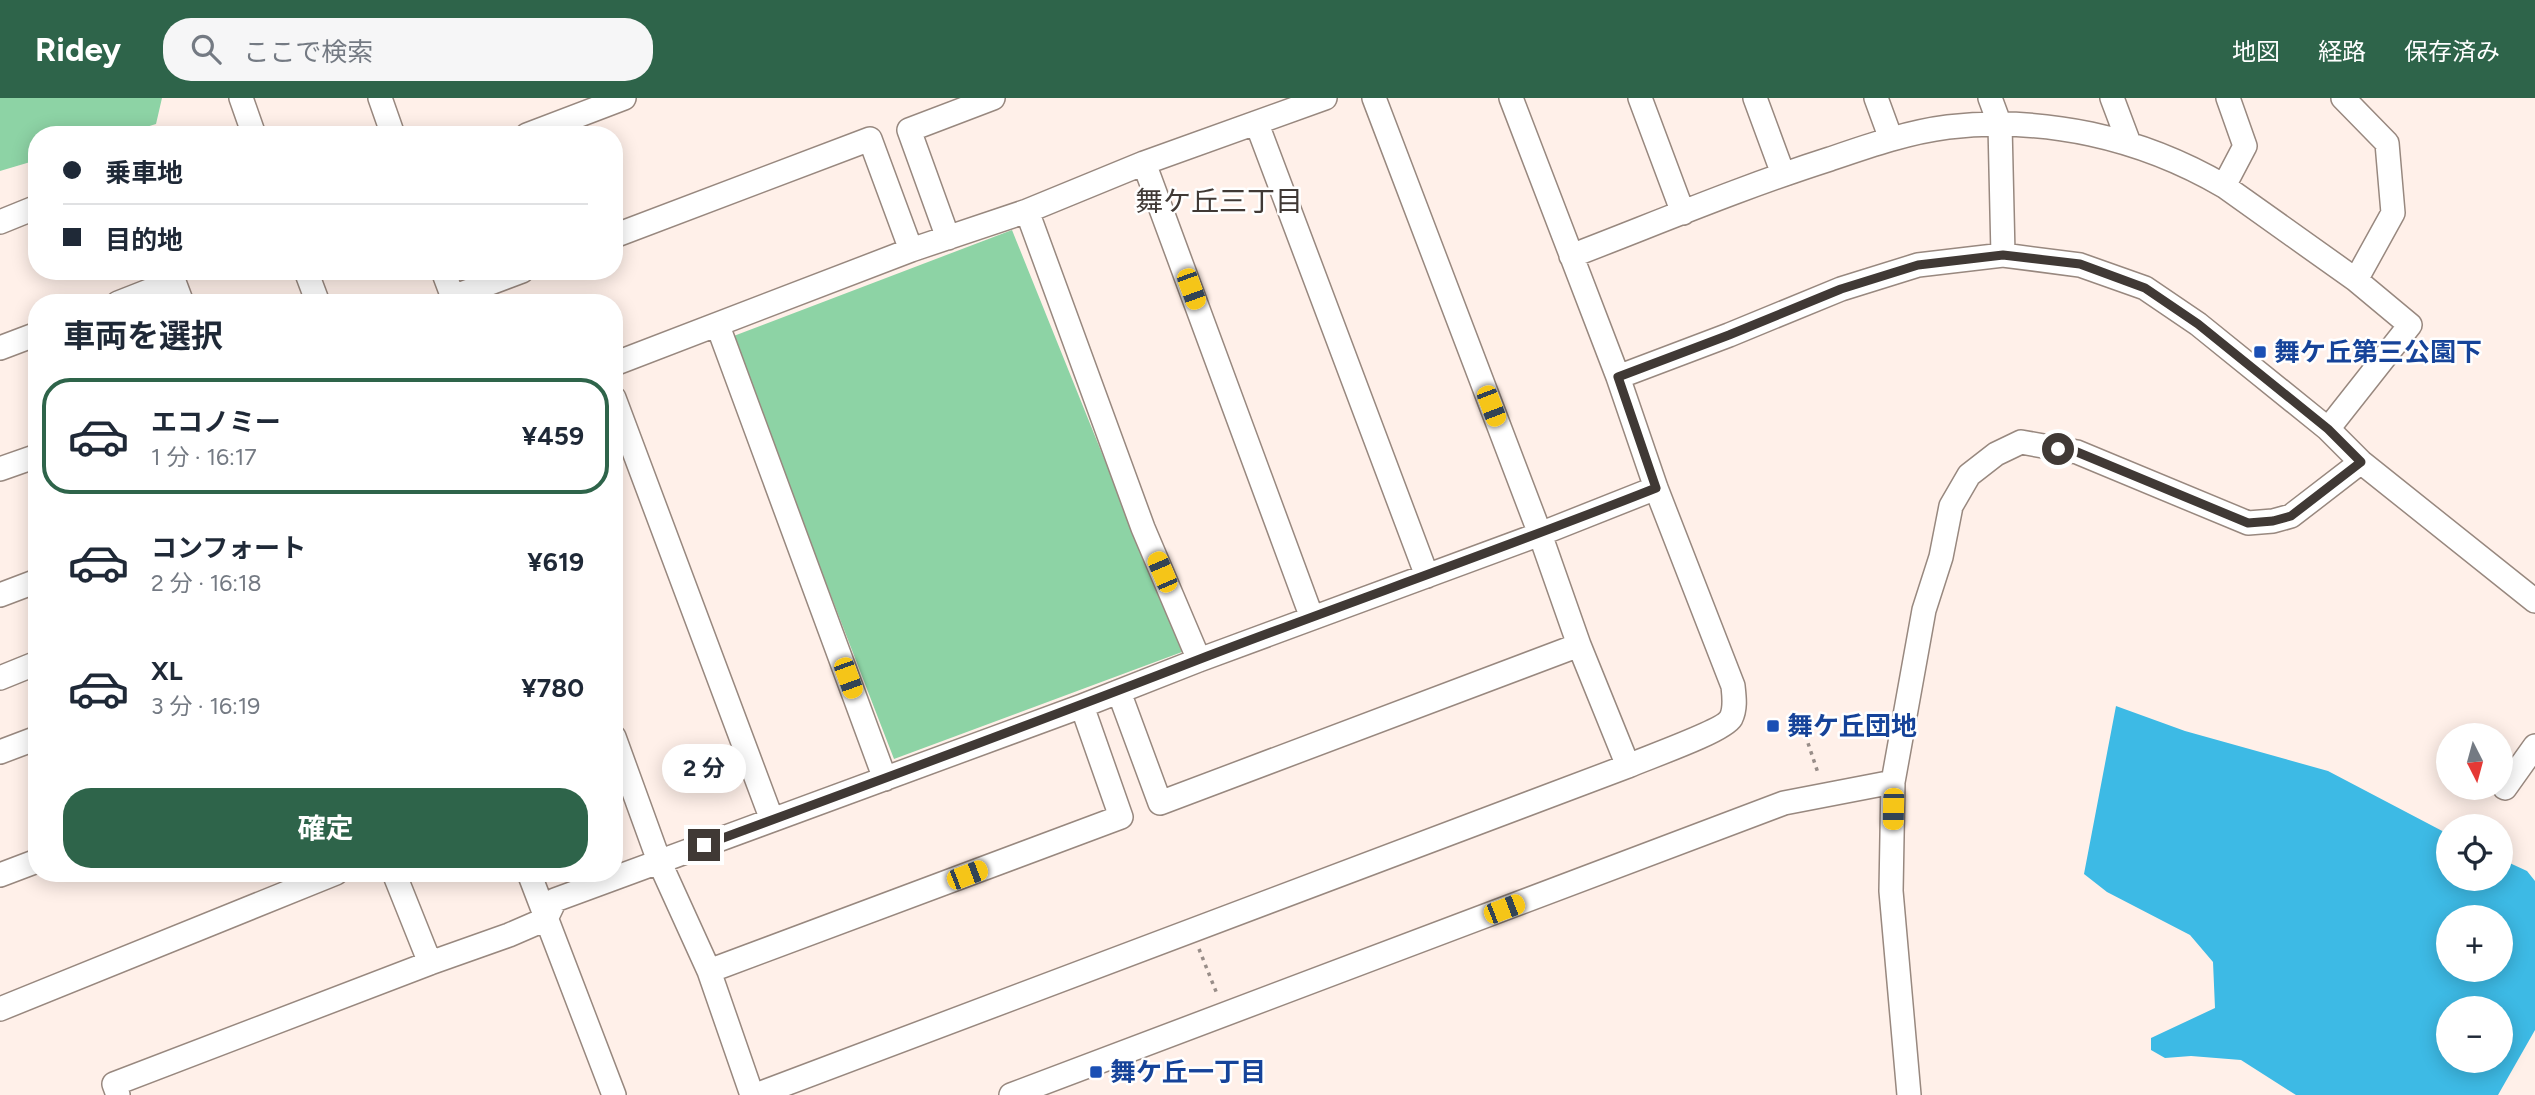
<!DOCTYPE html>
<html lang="ja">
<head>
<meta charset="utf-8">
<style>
	:root { --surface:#fff; --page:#f6f6f7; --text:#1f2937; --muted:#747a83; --line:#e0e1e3; --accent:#2e644a }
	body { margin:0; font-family:Figtree,"Noto Sans JP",sans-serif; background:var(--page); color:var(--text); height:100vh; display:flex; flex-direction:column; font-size:26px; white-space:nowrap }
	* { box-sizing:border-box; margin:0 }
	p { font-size:23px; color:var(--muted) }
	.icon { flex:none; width:38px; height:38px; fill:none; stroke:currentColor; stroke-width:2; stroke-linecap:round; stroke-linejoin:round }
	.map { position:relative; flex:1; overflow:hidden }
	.sheet { position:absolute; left:28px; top:196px; width:595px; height:588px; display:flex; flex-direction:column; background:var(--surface); border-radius:28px; box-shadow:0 4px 18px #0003 }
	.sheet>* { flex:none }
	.hud { position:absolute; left:28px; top:28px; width:595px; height:154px; border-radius:28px; box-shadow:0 4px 18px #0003; display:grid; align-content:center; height:154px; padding:0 35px; background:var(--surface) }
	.needle { width:46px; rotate:174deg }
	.fabs { position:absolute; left:2436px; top:625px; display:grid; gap:14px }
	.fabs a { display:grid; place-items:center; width:77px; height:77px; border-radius:50%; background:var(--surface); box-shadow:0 4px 18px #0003; font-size:35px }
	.end { position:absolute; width:32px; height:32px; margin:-16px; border:9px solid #403935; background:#fff; box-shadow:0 0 0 4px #fff }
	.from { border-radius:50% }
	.bubble { position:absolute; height:49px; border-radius:24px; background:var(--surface); box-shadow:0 4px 18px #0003; font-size:23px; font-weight:700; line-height:49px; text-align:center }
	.car { position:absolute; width:21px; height:42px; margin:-21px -10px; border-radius:9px; box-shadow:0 0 5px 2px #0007; background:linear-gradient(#f5c518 24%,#345 0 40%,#f5c518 0 76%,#345 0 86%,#f5c518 0) }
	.hud b { display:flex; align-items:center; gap:24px; height:66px; font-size:26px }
	.hud b+b { border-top:2px solid var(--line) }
	.hud i { width:18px; height:18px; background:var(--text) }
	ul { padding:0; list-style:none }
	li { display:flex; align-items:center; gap:21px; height:116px; margin:0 14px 10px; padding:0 21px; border:4px solid transparent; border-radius:28px }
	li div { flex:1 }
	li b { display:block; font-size:26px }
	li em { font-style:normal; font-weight:700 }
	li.active { border-color:var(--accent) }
	li>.icon { width:63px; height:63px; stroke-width:1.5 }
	h2 { padding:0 35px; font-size:32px; line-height:84px }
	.cta { display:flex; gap:14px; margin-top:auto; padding:14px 35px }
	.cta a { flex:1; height:80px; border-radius:28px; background:var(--accent); color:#fff; font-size:28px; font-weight:700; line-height:80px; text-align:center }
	header { display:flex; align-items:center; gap:42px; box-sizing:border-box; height:98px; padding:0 35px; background:var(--accent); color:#fff }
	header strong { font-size:33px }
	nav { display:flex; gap:38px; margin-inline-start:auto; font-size:24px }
	.search { width:490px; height:63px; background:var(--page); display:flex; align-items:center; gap:18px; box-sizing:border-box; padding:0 24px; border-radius:28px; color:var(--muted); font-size:26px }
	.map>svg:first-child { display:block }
	.green { fill:#8dd3a5 }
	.water { fill:#3dbae5; fill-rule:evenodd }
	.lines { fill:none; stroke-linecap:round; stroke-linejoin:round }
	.minor-casing { stroke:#98887f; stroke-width:26 }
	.path { stroke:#988d88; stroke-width:3.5; stroke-dasharray:3.5 5; stroke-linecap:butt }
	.minor { stroke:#fff; stroke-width:23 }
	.route { stroke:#403935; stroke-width:9 }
	.transit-dot { fill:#1a4fb4; stroke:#fff; stroke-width:2.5 }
	.labels { text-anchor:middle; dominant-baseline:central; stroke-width:5; stroke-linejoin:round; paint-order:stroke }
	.transit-label { font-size:26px; font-weight:bold; fill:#164399; stroke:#fff; text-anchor:start }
	.neighbourhood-label { font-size:28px; fill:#403935; stroke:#fff }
</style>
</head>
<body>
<header>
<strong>Ridey</strong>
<div class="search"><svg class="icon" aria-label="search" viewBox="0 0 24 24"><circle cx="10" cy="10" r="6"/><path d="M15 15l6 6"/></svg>ここで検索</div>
<nav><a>地図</a><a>経路</a><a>保存済み</a></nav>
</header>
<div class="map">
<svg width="2535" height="997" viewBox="0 0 2535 997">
	<rect width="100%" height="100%" fill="#fff0e9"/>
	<path class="green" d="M0,0H162L156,26L120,37H37V62L0,73Z
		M1012,132L1182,554L894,661L731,239Z"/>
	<path class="water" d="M2116,608L2185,633L2328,673L2448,736V780H2501V761L2527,773L2535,783V932L2498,997H2296L2241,962L2191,958L2165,960L2151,952V940L2215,910L2213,864L2190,837L2107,794L2084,776ZM2448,819H2501V872H2448ZM2448,910H2501V962H2448Z"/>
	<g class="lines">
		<defs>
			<path id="minor" d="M241,0L254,37
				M380,0L393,37
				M1374,0L1540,436L1579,547L1628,668
				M1640,0L1683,115
				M1755,0L1783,76
				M1876,0L1891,41
				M1990,0L2000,27L2003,157
				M2112,0L2129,45
				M2343,0L2387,45L2393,115L2356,182
				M1257,26L1427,478
				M527,37L624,0
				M1144,65L1312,520
				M2224,88L2245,48L2228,0
				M1027,113L1143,430L1199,562
				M0,124L37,109
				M614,138L870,41L911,152
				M948,140L909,32L993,0
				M1571,158C1657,125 1742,89 1830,61C1868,48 1908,34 1948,29C2044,18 2140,39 2224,88L2356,182L2410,227L2328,331
				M170,173L182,205
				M306,173L318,205
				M443,173L455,205
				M453,199L522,173
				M118,205L174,183
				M718,228L885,681
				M0,250L37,236
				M614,266L911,152L1027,113L1144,65L1325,0
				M1618,279L1729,237L1841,191L1918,167L2003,157L2080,167L2145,190L2198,226L2328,331L2361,364L2535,503
				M614,300L772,722
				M0,371L37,358
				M0,497L37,483
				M0,580L37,565
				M1119,594L1160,705L1579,547
				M614,639L659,763L709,873L752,997
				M0,654L37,640
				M2505,690L2535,648
				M394,775L430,865
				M529,775L614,997
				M0,777L37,763
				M709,873L1121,719L1082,608
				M0,911L336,775
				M118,997L114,986L430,865L509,837L546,821L555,802L1082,608L1199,562L1540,436L1656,390
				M756,997L1628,668C1646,660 1724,633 1731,620C1736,610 1734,598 1733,588L1656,390L1618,279L1511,0
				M1011,997L1784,705L1893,684
				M1909,997L1891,793L1893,684L1924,512L1941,459L1951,408L1969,377L1996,356L2021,344L2077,354L2248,425L2273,423L2291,418L2361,364"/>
		</defs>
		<use href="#minor" class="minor-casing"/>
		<path class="path" d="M1800,621L1818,675
			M1199,851L1217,896"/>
		<use href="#minor" class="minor"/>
	</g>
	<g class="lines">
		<path class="route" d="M704,747C870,686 1035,625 1200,561C1352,503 1505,450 1656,390L1618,279L1729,237L1841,191L1918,167L2003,157L2080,166L2145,190L2198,226L2328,331L2361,364L2291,418L2273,423L2248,425L2077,354L2058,351"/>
	</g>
	<g class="transit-dot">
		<rect x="2253" y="247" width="14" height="14" rx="3.5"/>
		<rect x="1766" y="621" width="14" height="14" rx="3.5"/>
		<rect x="1089" y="967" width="14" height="14" rx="3.5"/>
	</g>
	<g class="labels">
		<g class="transit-label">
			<text x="2274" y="254">舞ケ丘第三公園下</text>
			<text x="1787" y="628">舞ケ丘団地</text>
			<text x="1110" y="974">舞ケ丘一丁目</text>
		</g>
		<g class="neighbourhood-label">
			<text x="1219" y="103">舞ケ丘三丁目</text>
		</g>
	</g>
</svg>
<div class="fabs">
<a><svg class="needle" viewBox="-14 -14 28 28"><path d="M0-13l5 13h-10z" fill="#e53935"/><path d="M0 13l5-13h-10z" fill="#747a83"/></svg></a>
<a><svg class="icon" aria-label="locate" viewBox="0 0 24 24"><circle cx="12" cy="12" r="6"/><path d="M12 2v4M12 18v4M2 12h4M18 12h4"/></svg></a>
<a>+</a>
<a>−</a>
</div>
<i class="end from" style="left:2058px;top:351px"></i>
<i class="end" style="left:704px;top:747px"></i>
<div class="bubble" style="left:662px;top:646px;width:84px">2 分</div>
<i class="car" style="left:1191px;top:191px;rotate:160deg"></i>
<i class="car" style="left:1491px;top:308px;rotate:159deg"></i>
<i class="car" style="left:1162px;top:474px;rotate:337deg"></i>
<i class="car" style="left:848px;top:580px;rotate:160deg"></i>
<i class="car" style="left:1893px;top:711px;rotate:181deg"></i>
<i class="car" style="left:967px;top:777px;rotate:69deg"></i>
<i class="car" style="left:1504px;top:811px;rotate:69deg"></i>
<div class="hud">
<b><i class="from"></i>乗車地</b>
<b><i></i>目的地</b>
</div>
<section class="sheet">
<h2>車両を選択</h2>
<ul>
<li class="active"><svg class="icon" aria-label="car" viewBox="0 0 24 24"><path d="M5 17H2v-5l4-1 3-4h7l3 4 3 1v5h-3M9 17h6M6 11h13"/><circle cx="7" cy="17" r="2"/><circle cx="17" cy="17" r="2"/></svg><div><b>エコノミー</b><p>1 分 · 16:17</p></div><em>¥459</em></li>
<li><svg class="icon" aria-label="car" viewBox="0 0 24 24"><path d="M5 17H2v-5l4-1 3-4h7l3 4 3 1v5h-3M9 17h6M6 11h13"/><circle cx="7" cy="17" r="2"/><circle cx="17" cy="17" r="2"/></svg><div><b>コンフォート</b><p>2 分 · 16:18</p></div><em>¥619</em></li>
<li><svg class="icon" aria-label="car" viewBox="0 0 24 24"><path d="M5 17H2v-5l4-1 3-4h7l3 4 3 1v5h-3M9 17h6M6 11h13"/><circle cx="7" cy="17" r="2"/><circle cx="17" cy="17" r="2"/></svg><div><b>XL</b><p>3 分 · 16:19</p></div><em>¥780</em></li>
</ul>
<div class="cta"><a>確定</a></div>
</section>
</div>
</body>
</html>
